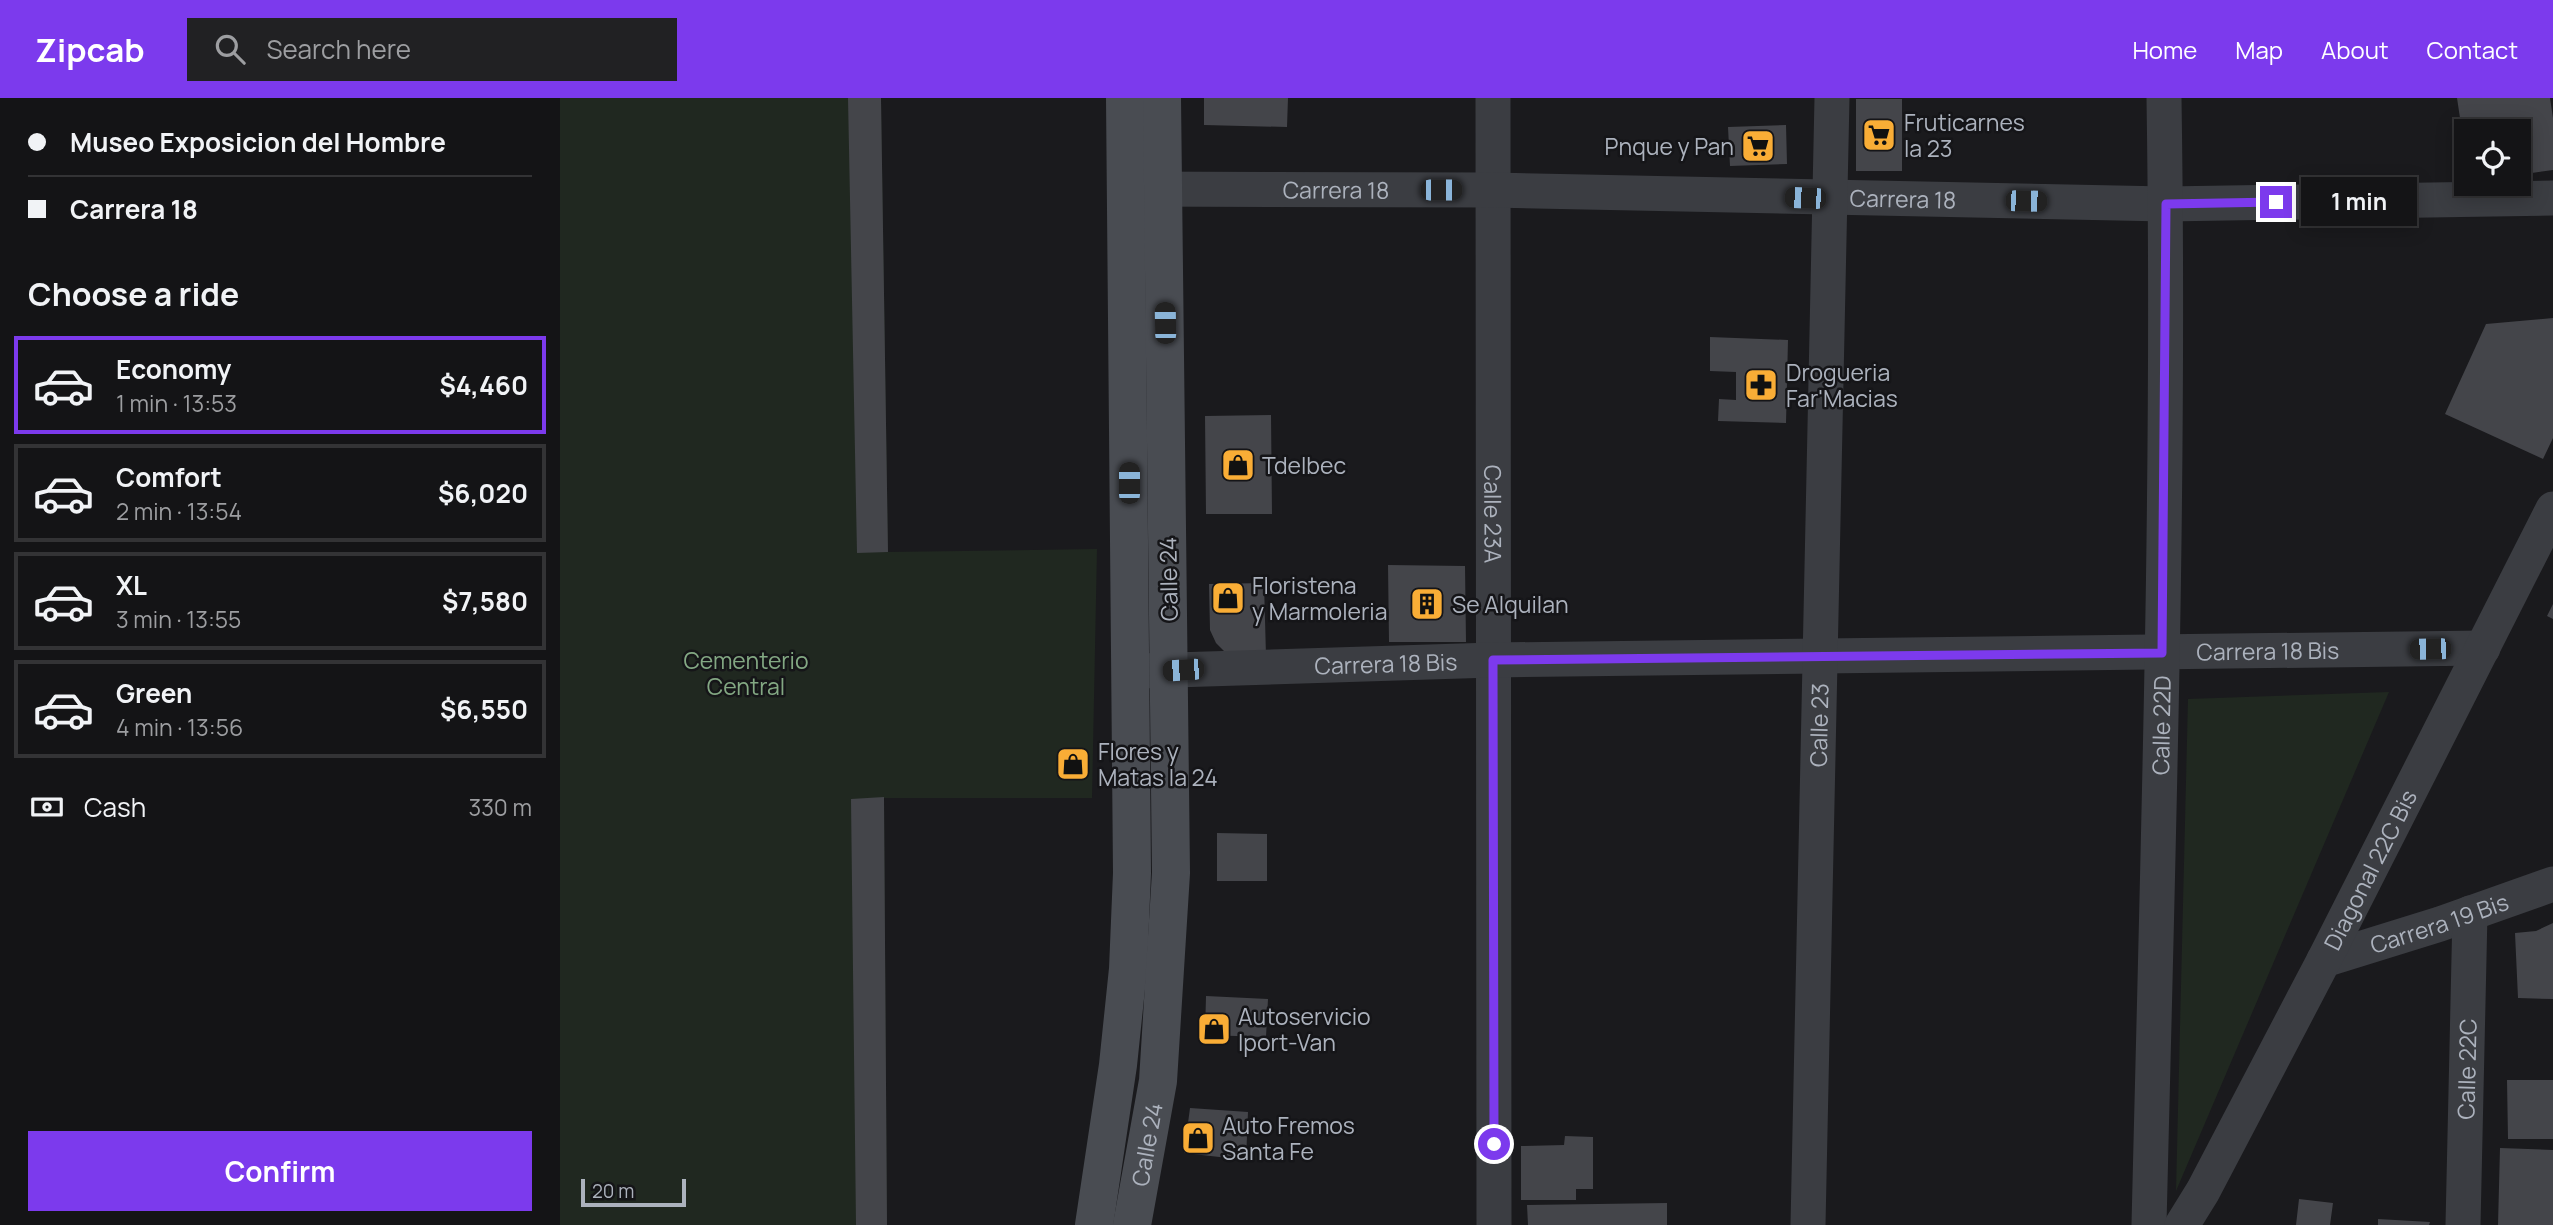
<!DOCTYPE html>
<html lang="en">
<head>
<meta charset="utf-8">
<style>
	:root { --surface:#141416; --page:#212123; --text:#f1f3f6; --muted:#9d9ea1; --line:#333335; --accent:#7c3aed }
	body { margin:0; font-family:Manrope,sans-serif; background:var(--page); color:var(--text); height:100vh; display:flex; flex-direction:column; font-size:26px; white-space:nowrap }
	* { box-sizing:border-box; margin:0 }
	p { font-size:23px; color:var(--muted) }
	.icon { flex:none; width:38px; height:38px; fill:none; stroke:currentColor; stroke-width:2; stroke-linecap:round; stroke-linejoin:round }
	.map { position:relative; flex:1; overflow:hidden }
	.drawer { display:flex; flex-direction:column; background:var(--surface); width:560px }
	.drawer>* { flex:none }
	.banner { display:grid; align-content:center; height:154px; padding:0 28px; background:var(--surface) }
	.tools { position:absolute; left:1894px; top:21px; display:grid; gap:14px }
	.tools a { display:grid; place-items:center; width:77px; height:77px; border-radius:0px; background:var(--surface); box-shadow:0 4px 18px #0003,0 0 0 2px var(--line); font-size:35px }
	.scale { position:absolute; left:21px; bottom:18px; width:105px; box-sizing:border-box; padding-left:7px; border:4px solid #acb2bd; border-top:0; font-size:19px; line-height:24px; white-space:nowrap; color:#acb2bd; -webkit-text-stroke:5px #151518; paint-order:stroke }
	.end { position:absolute; width:32px; height:32px; margin:-16px; border:9px solid #7c3aed; background:#fff; box-shadow:0 0 0 4px #fff }
	.from { border-radius:50% }
	.bubble { position:absolute; height:49px; border-radius:0px; background:var(--surface); box-shadow:0 4px 18px #0003,0 0 0 2px var(--line); font-size:23px; font-weight:700; line-height:49px; text-align:center }
	.car { position:absolute; width:21px; height:42px; margin:-21px -10px; border-radius:9px; box-shadow:0 0 5px 2px #0007; background:linear-gradient(#222 24%,#8ab4d8 0 40%,#222 0 76%,#8ab4d8 0 86%,#222 0) }
	.banner b { display:flex; align-items:center; gap:24px; height:66px; font-size:26px }
	.banner b+b { border-top:2px solid var(--line) }
	.banner i { width:18px; height:18px; background:var(--text) }
	ul { padding:0; list-style:none }
	li { display:flex; align-items:center; gap:21px; height:98px; margin:0 14px 10px; padding:0 14px; border:4px solid var(--line); border-radius:0px }
	li div { flex:1 }
	li b { display:block; font-size:26px }
	li em { font-style:normal; font-weight:700 }
	li.on { border-color:var(--accent) }
	li>.icon { width:63px; height:63px; stroke-width:1.5 }
	h2 { padding:0 28px; font-size:32px; line-height:84px }
	.pay { display:flex; align-items:center; gap:18px; height:77px; padding:0 28px; font-size:26px }
	.pay p { margin-inline-start:auto }
	.primary-button { display:flex; gap:14px; margin-top:auto; padding:14px 28px }
	.primary-button a { flex:1; height:80px; border-radius:0px; background:var(--accent); color:#fff; font-size:28px; font-weight:700; line-height:80px; text-align:center }
	header { display:flex; align-items:center; gap:42px; box-sizing:border-box; height:98px; padding:0 35px; background:var(--accent); color:#fff }
	header strong { font-size:33px }
	nav { display:flex; gap:38px; margin-inline-start:auto; font-size:24px }
	.search { width:490px; height:63px; background:var(--page); display:flex; align-items:center; gap:18px; box-sizing:border-box; padding:0 24px; border-radius:0px; color:var(--muted); font-size:26px }
	main { display:flex; flex:1; min-height:0 }
	.map>svg:first-child { display:block }
	.green { fill:#202820 }
	.building { fill:#44454a }
	.lines { fill:none; stroke-linecap:round; stroke-linejoin:round }
	.street { stroke:#3b3d42; stroke-width:35 }
	.secondary { stroke:#494c52; stroke-width:38 }
	.route { stroke:#7c3aed; stroke-width:9 }
	.labels { text-anchor:middle; dominant-baseline:central; stroke-width:5; stroke-linejoin:round; paint-order:stroke }
	.poi-label { font-size:23px; fill:#acb2bd; stroke:#151518; text-anchor:start }
	.street-label { font-size:23px; fill:#acb2bd; stroke:#151518 }
	.park-label { font-size:23px; fill:#83a883; stroke:#151518 }
</style>
</head>
<body>
<header>
<strong>Zipcab</strong>
<div class="search"><svg class="icon" aria-label="search" viewBox="0 0 24 24"><circle cx="10" cy="10" r="6"/><path d="M15 15l6 6"/></svg>Search here</div>
<nav><a>Home</a><a>Map</a><a>About</a><a>Contact</a></nav>
</header>
<main>
<section class="drawer">
<div class="banner">
<b><i class="from"></i>Museo Exposicion del Hombre</b>
<b><i></i>Carrera 18</b>
</div>
<h2>Choose a ride</h2>
<ul>
<li class="on"><svg class="icon" aria-label="car" viewBox="0 0 24 24"><path d="M5 17H2v-5l4-1 3-4h7l3 4 3 1v5h-3M9 17h6M6 11h13"/><circle cx="7" cy="17" r="2"/><circle cx="17" cy="17" r="2"/></svg><div><b>Economy</b><p>1 min · 13:53</p></div><em>$4,460</em></li>
<li><svg class="icon" aria-label="car" viewBox="0 0 24 24"><path d="M5 17H2v-5l4-1 3-4h7l3 4 3 1v5h-3M9 17h6M6 11h13"/><circle cx="7" cy="17" r="2"/><circle cx="17" cy="17" r="2"/></svg><div><b>Comfort</b><p>2 min · 13:54</p></div><em>$6,020</em></li>
<li><svg class="icon" aria-label="car" viewBox="0 0 24 24"><path d="M5 17H2v-5l4-1 3-4h7l3 4 3 1v5h-3M9 17h6M6 11h13"/><circle cx="7" cy="17" r="2"/><circle cx="17" cy="17" r="2"/></svg><div><b>XL</b><p>3 min · 13:55</p></div><em>$7,580</em></li>
<li><svg class="icon" aria-label="car" viewBox="0 0 24 24"><path d="M5 17H2v-5l4-1 3-4h7l3 4 3 1v5h-3M9 17h6M6 11h13"/><circle cx="7" cy="17" r="2"/><circle cx="17" cy="17" r="2"/></svg><div><b>Green</b><p>4 min · 13:56</p></div><em>$6,550</em></li>
</ul>
<div class="pay"><svg class="icon" aria-label="cash" viewBox="0 0 24 24"><path d="M3 7h18v10H3z"/><circle cx="12" cy="12" r="2"/></svg>Cash<p>330 m</p></div>
<div class="primary-button"><a>Confirm</a></div>
</section>
<div class="map">
<svg width="1993" height="1127" viewBox="0 0 1993 1127">
	<rect width="100%" height="100%" fill="#1a1a1d"/>
	<path class="green" d="M0,0H321L328,454L537,451L532,700H324L327,1127H0Z
		M1829,594L1616,1093L1628,601Z"/>
	<path class="building" d="M288,0H321L328,454L297,455Z
		M644,0H728L727,29L644,27Z
		M1897,0H1990L1993,20V72L1958,77V33H1906L1904,47Z
		M1296,1H1342V73H1296Z
		M1226,27L1227,66L1170,68L1168,29Z
		M1993,220V340L1983,361L1885,316L1926,226Z
		M1150,239L1228,242L1226,325L1158,323L1159,301L1176,302V274L1150,273Z
		M711,317L712,416H646L645,318Z
		M828,467L905,468L906,544H829Z
		M704,485L706,558H669L656,545L650,532L649,486Z
		M1993,506V521L1987,518Z
		M324,699L327,1127H296L291,701Z
		M657,735L707,736V783H657Z
		M1993,825V901L1958,900L1955,835L1976,833Z
		M646,898L708,901L706,939L645,937Z
		M1947,982H1993V1041H1948Z
		M630,1010L688,1014L686,1062L624,1055Z
		M1005,1038L1033,1039V1091H1016V1102H961V1048L1004,1047Z
		M1940,1050L1993,1052V1127H1938Z
		M1739,1101L1773,1105L1770,1127H1736Z
		M1107,1105V1127H968L967,1107Z
		M1818,1121L1870,1124L1869,1127H1818Z"/>
	<g class="lines">
		<g class="street">
			<path id="s1" d="M933,0L934,1127"/>
			<path id="s2" d="M573,91L933,92L1606,106L1993,100"/>
			<path id="s3" d="M581,573L933,562L1923,550"/>
			<path id="s4" d="M1764,862L1880,826L1993,786"/>
			<path id="s5" d="M1248,1127L1272,0"/>
			<path id="s6" d="M1589,1127C1598,751 1610,376 1604,0"/>
			<path id="s7" d="M1622,1127L1643,1093L1764,862L1993,411"/>
			<path id="s8" d="M1903,1127L1910,815"/>
		</g>
		<g class="secondary">
			<path d="M534,1127L558,967L568,871L572,775L565,0"/>
			<path id="s9" d="M572,1127L598,983L611,775L602,0"/>
		</g>
	</g>
	<g class="lines">
		<path class="route" d="M934,1046L933,562L1602,555L1606,106L1716,104"/>
	</g>
	<defs>
		<symbol id="supermarket-square" viewBox="-11 -11 22 22"><rect x="-9" y="-9" width="18" height="18" rx="4" fill="#f9ad36" stroke="#151518"/><path d="M-6-5.5h2.5l.6 2H6L4.5 2H-2.5L-4.4-4H-6ZM-1.5 3.2a1.3 1.3 0 1 0 .1 0ZM3 3.2a1.3 1.3 0 1 0 .1 0Z" fill="#111"/></symbol>
		<symbol id="pharmacy-square" viewBox="-11 -11 22 22"><rect x="-9" y="-9" width="18" height="18" rx="4" fill="#f9ad36" stroke="#151518"/><path d="M-2-6h4v4h4v4h-4v4h-4v-4h-4v-4h4Z" fill="#111"/></symbol>
		<symbol id="shop-square" viewBox="-11 -11 22 22"><rect x="-9" y="-9" width="18" height="18" rx="4" fill="#f9ad36" stroke="#151518"/><path d="M-5-2.5h2.3a2.7 3.5 0 0 1 5.4 0H5L5.5 6h-11ZM-1.5-2.5h3a1.5 2.3 0 0 0-3 0Z" fill="#111"/></symbol>
		<symbol id="building-square" viewBox="-11 -11 22 22"><rect x="-9" y="-9" width="18" height="18" rx="4" fill="#f9ad36" stroke="#151518"/><path d="M-4-6H4V6H1V3H-1V6H-4ZM-2.5-4.3h1.7v1.8h-1.7ZM.8-4.3h1.7v1.8H.8ZM-2.5-1h1.7V.8h-1.7ZM.8-1h1.7V.8H.8Z" fill="#111"/></symbol>
	</defs>
	<g fill-rule="evenodd">
		<use href="#supermarket-square" x="1300" y="18" width="38" height="38"/>
		<use href="#supermarket-square" x="1179" y="29" width="38" height="38"/>
		<use href="#pharmacy-square" x="1182" y="268" width="38" height="38"/>
		<use href="#shop-square" x="659" y="348" width="38" height="38"/>
		<use href="#shop-square" x="649" y="481" width="38" height="38"/>
		<use href="#building-square" x="848" y="487" width="38" height="38"/>
		<use href="#shop-square" x="494" y="647" width="38" height="38"/>
		<use href="#shop-square" x="635" y="912" width="38" height="38"/>
		<use href="#shop-square" x="619" y="1021" width="38" height="38"/>
	</g>
	<g class="labels">
		<g class="poi-label">
			<text x="1344" y="24">Fruticarnes<tspan x="1344" dy="26">la 23</tspan></text>
			<text x="1174" y="48" text-anchor="end">Pnque y Pan</text>
			<text x="1226" y="274">Drogueria<tspan x="1226" dy="26">Far'Macias</tspan></text>
			<text x="702" y="367">Tdelbec</text>
			<text x="692" y="487">Floristena<tspan x="692" dy="26">y Marmoleria</tspan></text>
			<text x="892" y="506">Se Alquilan</text>
			<text x="538" y="653">Flores y<tspan x="538" dy="26">Matas la 24</tspan></text>
			<text x="678" y="918">Autoservicio<tspan x="678" dy="26">Iport-Van</tspan></text>
			<text x="662" y="1027">Auto Fremos<tspan x="662" dy="26">Santa Fe</tspan></text>
		</g>
		<g class="street-label">
			<text stroke="none"><textPath href="#s2" startOffset="203">Carrera 18</textPath></text>
			<text stroke="none"><textPath href="#s2" startOffset="770">Carrera 18</textPath></text>
			<text stroke="none"><textPath href="#s1" startOffset="416">Calle 23A</textPath></text>
			<text transform="translate(608 481) rotate(-91)">Calle 24</text>
			<text stroke="none"><textPath href="#s3" startOffset="1127">Carrera 18 Bis</textPath></text>
			<text stroke="none"><textPath href="#s3" startOffset="245">Carrera 18 Bis</textPath></text>
			<text stroke="none"><textPath href="#s5" startOffset="500">Calle 23</textPath></text>
			<text stroke="none"><textPath href="#s6" startOffset="500">Calle 22D</textPath></text>
			<text stroke="none"><textPath href="#s7" startOffset="402">Diagonal 22C Bis</textPath></text>
			<text stroke="none"><textPath href="#s4" startOffset="121">Carrera 19 Bis</textPath></text>
			<text stroke="none"><textPath href="#s8" startOffset="156">Calle 22C</textPath></text>
			<text stroke="none"><textPath href="#s9" startOffset="82">Calle 24</textPath></text>
		</g>
		<g class="park-label">
			<text x="186" y="562">Cementerio<tspan x="186" dy="26">Central</tspan></text>
		</g>
	</g>
</svg>
<div class="tools">
<a><svg class="icon" aria-label="locate" viewBox="0 0 24 24"><circle cx="12" cy="12" r="6"/><path d="M12 2v4M12 18v4M2 12h4M18 12h4"/></svg></a>
</div>
<div class="scale">20 m</div>
<i class="end from" style="left:934px;top:1046px"></i>
<i class="end" style="left:1716px;top:104px"></i>
<div class="bubble" style="left:1741px;top:79px;width:116px">1 min</div>
<i class="car" style="left:881px;top:92px;rotate:90deg"></i>
<i class="car" style="left:1245px;top:100px;rotate:272deg"></i>
<i class="car" style="left:1466px;top:103px;rotate:91deg"></i>
<i class="car" style="left:605px;top:225px;rotate:359deg"></i>
<i class="car" style="left:569px;top:385px;rotate:0deg"></i>
<i class="car" style="left:1870px;top:551px;rotate:269deg"></i>
<i class="car" style="left:623px;top:572px;rotate:266deg"></i>
</div>
</main>
</body>
</html>
